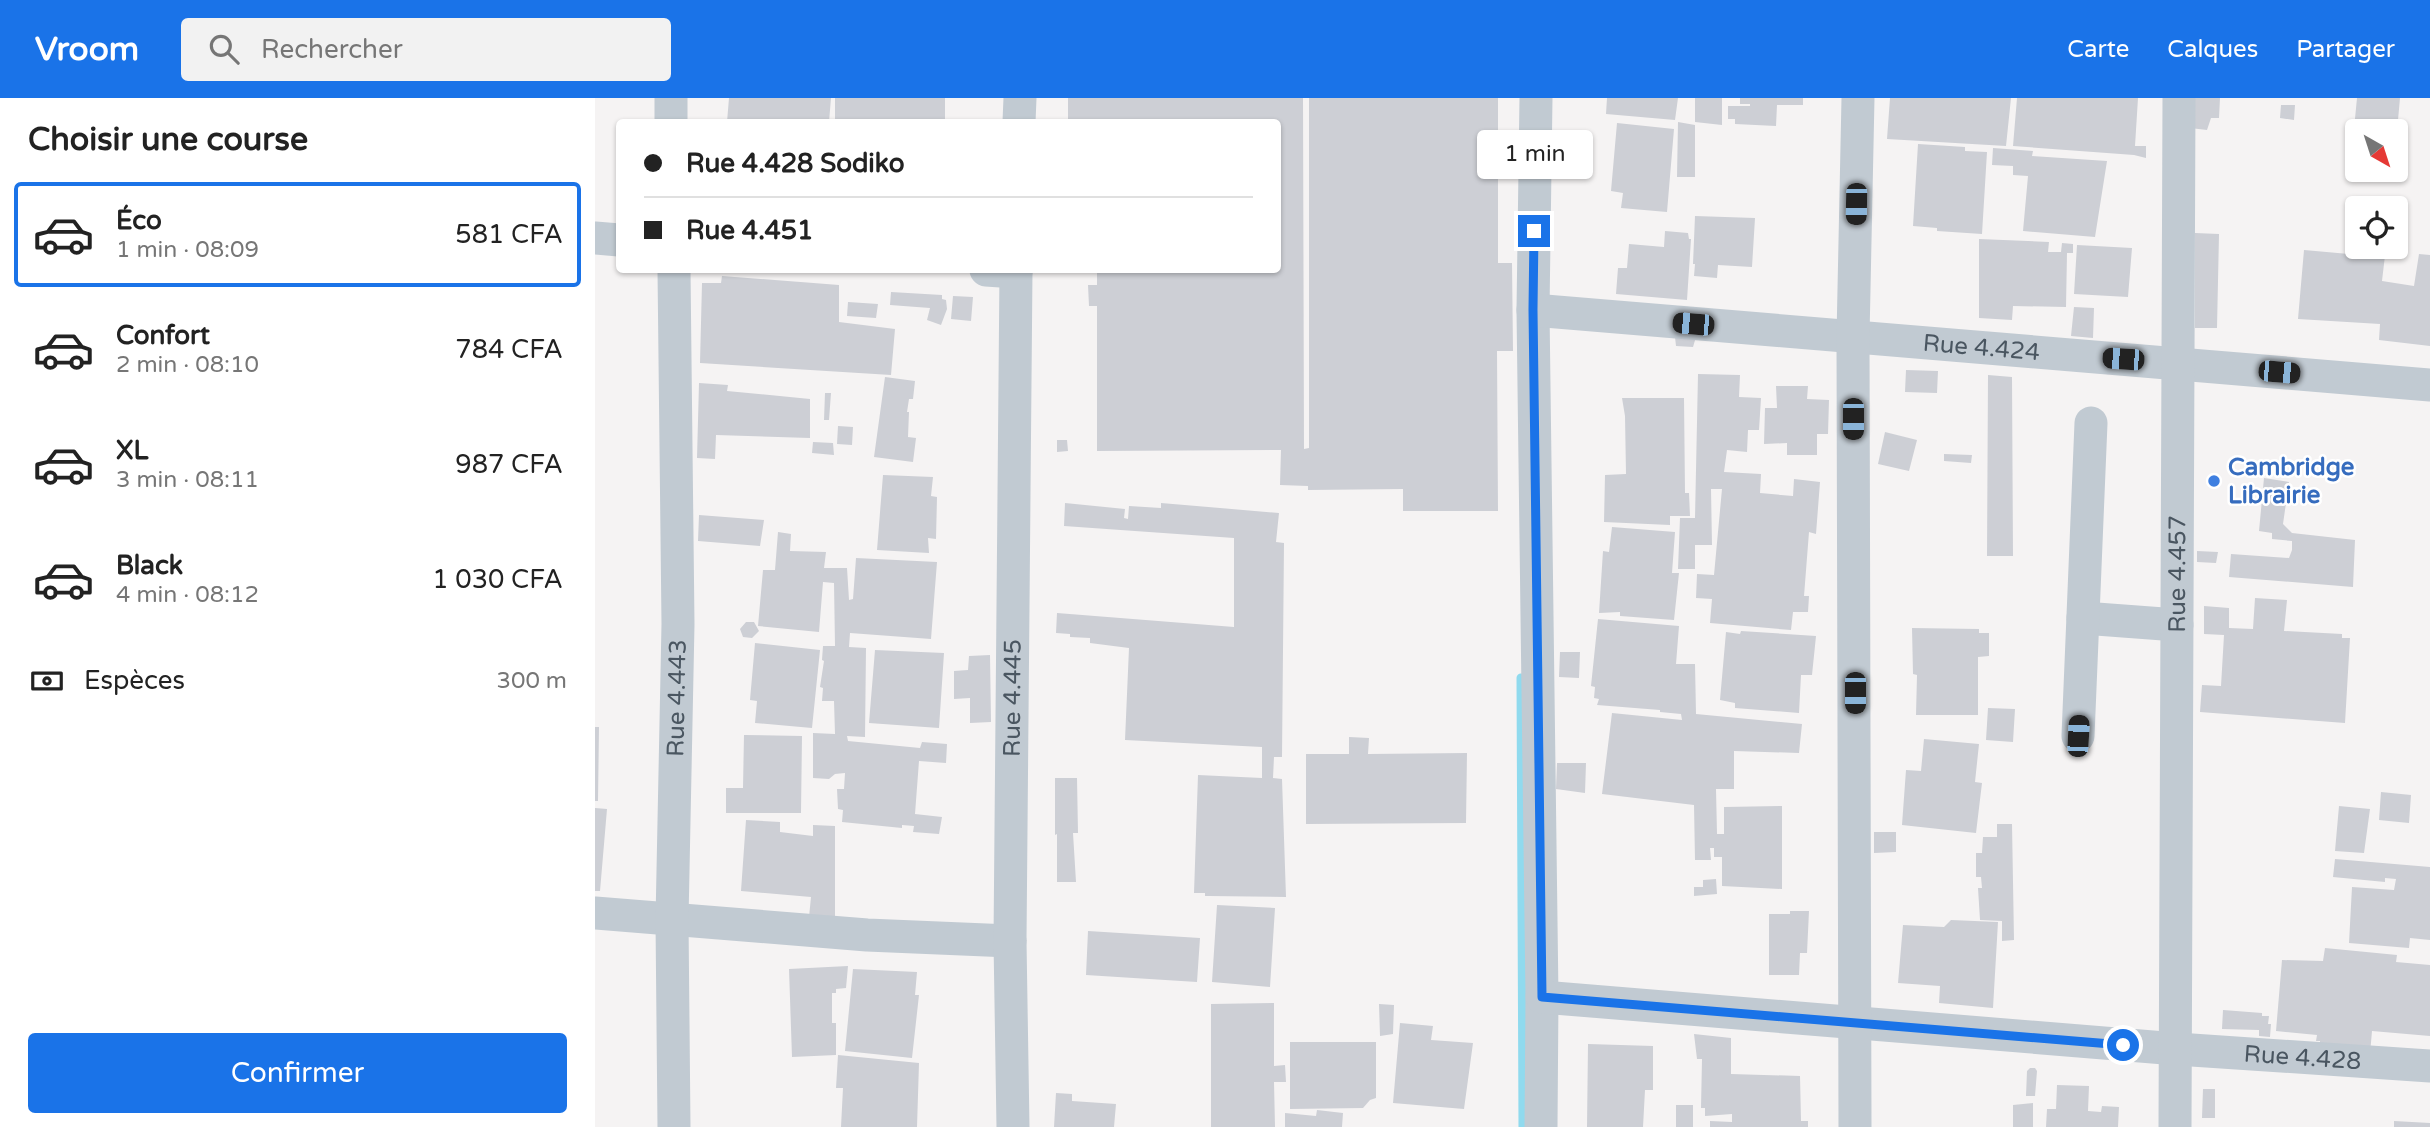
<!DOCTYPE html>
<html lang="fr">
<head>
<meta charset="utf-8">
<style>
	:root { --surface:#fff; --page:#f2f2f2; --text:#222; --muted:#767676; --line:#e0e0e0; --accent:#1a73e8 }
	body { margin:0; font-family:"Varela Round",sans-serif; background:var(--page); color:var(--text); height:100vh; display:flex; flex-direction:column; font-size:26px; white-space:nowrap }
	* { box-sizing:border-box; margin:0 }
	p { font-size:23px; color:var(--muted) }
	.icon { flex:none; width:38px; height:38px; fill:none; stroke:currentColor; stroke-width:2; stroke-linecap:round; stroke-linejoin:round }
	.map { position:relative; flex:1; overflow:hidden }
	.drawer { display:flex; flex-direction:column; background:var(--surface); width:595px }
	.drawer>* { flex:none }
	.banner { position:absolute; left:21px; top:21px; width:665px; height:154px; border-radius:7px; box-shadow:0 2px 5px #0004; display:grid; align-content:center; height:154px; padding:0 28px; background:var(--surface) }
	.needle { width:46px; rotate:141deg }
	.buttons { position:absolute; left:1750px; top:21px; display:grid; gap:14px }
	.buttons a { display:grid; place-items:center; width:63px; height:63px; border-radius:7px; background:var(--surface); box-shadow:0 2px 5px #0004; font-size:35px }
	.end { position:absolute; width:32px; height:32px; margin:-16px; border:9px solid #1a73e8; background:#fff; box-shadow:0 0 0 4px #fff }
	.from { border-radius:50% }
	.bubble { position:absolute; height:49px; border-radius:7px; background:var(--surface); box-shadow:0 2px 5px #0004; font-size:23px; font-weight:600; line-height:49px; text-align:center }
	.car { position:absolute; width:21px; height:42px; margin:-21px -10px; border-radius:9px; box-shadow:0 0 5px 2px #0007; background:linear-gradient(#222 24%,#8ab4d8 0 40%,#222 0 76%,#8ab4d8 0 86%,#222 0) }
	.banner b { display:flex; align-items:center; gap:24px; height:66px; font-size:26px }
	.banner b+b { border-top:2px solid var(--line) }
	.banner i { width:18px; height:18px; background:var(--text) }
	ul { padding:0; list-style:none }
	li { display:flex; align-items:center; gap:21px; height:105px; margin:0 14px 10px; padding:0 14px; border:4px solid transparent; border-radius:7px }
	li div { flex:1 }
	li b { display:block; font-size:26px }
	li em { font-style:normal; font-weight:600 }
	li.on { border-color:var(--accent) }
	li>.icon { width:63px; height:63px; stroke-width:1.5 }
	h2 { padding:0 28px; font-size:32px; line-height:84px }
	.pay { display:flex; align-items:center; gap:18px; height:77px; padding:0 28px; font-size:26px }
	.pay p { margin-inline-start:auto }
	.action { display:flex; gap:14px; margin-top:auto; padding:14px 28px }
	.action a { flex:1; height:80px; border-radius:7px; background:var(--accent); color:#fff; font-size:28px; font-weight:600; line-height:80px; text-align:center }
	header { display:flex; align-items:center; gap:42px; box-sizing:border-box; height:98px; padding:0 35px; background:var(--accent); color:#fff }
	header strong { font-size:33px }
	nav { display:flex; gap:38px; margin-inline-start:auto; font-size:24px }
	.search { width:490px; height:63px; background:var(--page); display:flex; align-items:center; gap:18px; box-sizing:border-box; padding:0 24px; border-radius:7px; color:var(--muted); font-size:26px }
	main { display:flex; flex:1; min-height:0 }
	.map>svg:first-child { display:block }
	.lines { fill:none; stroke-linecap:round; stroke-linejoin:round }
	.stream { stroke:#90daee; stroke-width:9 }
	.building { fill:#cdcfd5 }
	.minor { stroke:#c1cad2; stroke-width:33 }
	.route { stroke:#1a73e8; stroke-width:9 }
	.shop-dot { fill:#3f7fe0; stroke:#fff; stroke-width:2.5 }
	.labels { text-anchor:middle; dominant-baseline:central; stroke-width:5; stroke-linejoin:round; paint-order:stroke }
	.street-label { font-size:24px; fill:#4a5661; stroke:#fff }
	.shop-label { font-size:24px; font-weight:bold; fill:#366cbe; stroke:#fff; text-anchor:start }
</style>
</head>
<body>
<header>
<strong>Vroom</strong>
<div class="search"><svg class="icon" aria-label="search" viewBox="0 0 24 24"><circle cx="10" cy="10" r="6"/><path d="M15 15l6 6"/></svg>Rechercher</div>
<nav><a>Carte</a><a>Calques</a><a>Partager</a></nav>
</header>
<main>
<section class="drawer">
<h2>Choisir une course</h2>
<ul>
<li class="on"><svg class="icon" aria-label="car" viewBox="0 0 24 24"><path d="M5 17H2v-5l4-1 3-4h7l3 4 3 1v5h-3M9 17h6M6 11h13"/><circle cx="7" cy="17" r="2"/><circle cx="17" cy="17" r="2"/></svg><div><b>Éco</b><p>1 min · 08:09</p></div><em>581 CFA</em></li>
<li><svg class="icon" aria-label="car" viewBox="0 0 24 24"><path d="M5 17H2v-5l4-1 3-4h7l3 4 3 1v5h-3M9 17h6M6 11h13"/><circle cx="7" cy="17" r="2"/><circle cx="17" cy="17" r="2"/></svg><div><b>Confort</b><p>2 min · 08:10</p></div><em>784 CFA</em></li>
<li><svg class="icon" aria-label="car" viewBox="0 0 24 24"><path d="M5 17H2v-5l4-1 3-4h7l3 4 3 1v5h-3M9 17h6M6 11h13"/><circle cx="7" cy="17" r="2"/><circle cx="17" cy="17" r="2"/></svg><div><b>XL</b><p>3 min · 08:11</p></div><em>987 CFA</em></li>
<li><svg class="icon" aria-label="car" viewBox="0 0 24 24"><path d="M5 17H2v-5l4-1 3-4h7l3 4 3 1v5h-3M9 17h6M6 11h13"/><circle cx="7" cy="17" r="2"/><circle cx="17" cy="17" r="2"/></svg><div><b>Black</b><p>4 min · 08:12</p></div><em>1 030 CFA</em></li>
</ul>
<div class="pay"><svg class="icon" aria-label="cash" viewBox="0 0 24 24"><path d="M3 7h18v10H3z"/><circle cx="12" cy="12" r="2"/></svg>Espèces<p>300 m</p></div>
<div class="action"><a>Confirmer</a></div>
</section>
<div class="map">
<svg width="1835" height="1029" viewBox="0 0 1835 1029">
	<rect width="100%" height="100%" fill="#f5f3f3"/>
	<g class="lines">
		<path class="stream" d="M926,580L928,1029"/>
	</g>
	<path class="building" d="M134,0H236L234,24H132Z
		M240,0H350V24H240Z
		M473,0H708L709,351L714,350V0H903V165H917L918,253H902L903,413H808V391L713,392V388L685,387L686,352L502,353V208H494L493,187H502V172H682V24H473Z
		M1012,0H1083L1080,22L1011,16Z
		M1100,0H1127V27L1100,24Z
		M1145,0H1208V7H1182L1181,28L1140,26V21H1133V8H1155V6H1145Z
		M1295,0H1416L1411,48L1292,41Z
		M1422,0H1543L1540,48H1551V60L1539,57L1418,48Z
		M1599,0H1625L1624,20H1616L1612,32L1595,30Z
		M1762,0H1805L1802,33L1759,31Z
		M1686,7H1700L1699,22L1685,20Z
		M1083,24L1100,27V79H1082Z
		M1022,25L1079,31L1072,114L1026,110L1028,95L1016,93Z
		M1323,46L1370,49V53L1392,54L1387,136L1342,133V130L1318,128Z
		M1398,50L1438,53L1437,58L1512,63L1500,139L1428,133L1433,78L1418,77V68L1397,67Z
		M1100,118L1160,120L1157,169L1123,167L1122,180L1099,178L1100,166H1098Z
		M1070,133L1093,135L1094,141H1096L1092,202L1021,196L1023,170H1032L1034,146L1069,149Z
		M1600,135L1624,136L1622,230H1600Z
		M1384,141L1454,144L1453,154H1466L1467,145L1478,146V155H1472L1471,209L1418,208L1417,222L1384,220Z
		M1482,147L1537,150L1533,199L1479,196Z
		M1766,149H1791L1787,183L1819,188L1824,156L1835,157V248L1784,242L1785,226L1703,221L1709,152L1765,157Z
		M127,178L244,187V224L300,231L296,277L105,265L107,185H126Z
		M296,194L347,197V201L351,202L352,211L346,227L332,222L335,210L295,207Z
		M358,198L378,199L376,223L356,221Z
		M253,204L283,206L281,220L252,218Z
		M1479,209L1499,210L1498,240L1476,238Z
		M1080,239H1101L1098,249L1081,248Z
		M1311,272L1343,273L1342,295L1310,294Z
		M1103,276L1145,277L1144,299L1166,300L1164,332H1153L1152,354L1132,352L1129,374L1166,376L1165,395L1198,398L1199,381L1225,384L1221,436L1214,434L1209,498H1214L1213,514H1198L1196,532L1115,525L1117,501L1101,500L1102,476L1119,477L1127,391H1116L1117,447H1100V471H1083L1085,420H1100Z
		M1393,277L1417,279L1418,458H1392Z
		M290,279L320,283L318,301H314L312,314H314L313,339L321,340L318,364L279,359Z
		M104,285L133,287L132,293L215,301V340L121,337L120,361L102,360Z
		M1181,288H1213L1212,301L1234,302L1233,336H1222V357H1192V345L1169,346L1170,310H1182Z
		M230,295H236L234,322H229Z
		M1027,300H1089L1090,395H1094L1095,418H1075V427L1009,424L1010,377L1031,376L1030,318Z
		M243,328L258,329L257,347L242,346Z
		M1290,334L1322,342L1314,373L1283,366Z
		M462,342H472L473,353L462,354Z
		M218,344L238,345L239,357L217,355Z
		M1349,356L1377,357L1376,365L1349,363Z
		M288,377L338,379L336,398L342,399L341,441L333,440L334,455L282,452Z
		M1669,380L1694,384L1688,426L1697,435L1760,442L1758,489L1634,479L1636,456L1694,460L1697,452V443L1677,441V435L1664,433Z
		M470,405L530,411L529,420L533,421L534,408L566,410V405L684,415L681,444L689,445L687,659H679L678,680L687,681L691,799L614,798H610V795H599L603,677L667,680V649L530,642L534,550L495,545V540L475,539V536L461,535L462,515L639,529V440L469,428Z
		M104,417L169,422L165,448L103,443Z
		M1017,429L1080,434L1077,475H1084L1079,522L1025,518V514L1004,515L1008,453L1014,454Z
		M183,434L196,436L195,453L231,454L229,470H252L254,502L258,501L261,460L342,464L336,541L255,535L254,549L271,550L270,639L252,638L253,643L325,650L327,644L352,646L351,665L324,663L320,716L347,719L344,736L318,734L319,728L307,727V730L247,724L248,712L243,711L242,691H249L250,675L240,676L234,681L218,680V635L240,636L239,603H227L228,590L225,589L229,563L227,562L228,548H240L239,485L228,484L224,534L163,528L168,472H180Z
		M1602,453L1623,454L1621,465L1602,464Z
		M1660,500L1692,502L1689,533L1747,536V540H1755L1750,625L1605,614L1607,587L1626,588L1629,537L1609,536V508L1634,510V530L1658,531Z
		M1003,521L1084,528L1081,566H1100L1101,616L1207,626L1204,655L1139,653V691H1121L1122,736H1129V709L1187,708V791L1127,788V759H1119V750H1115L1116,762H1100L1099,707L1007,696L1017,615L1087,622L1086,616L1065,614V612L1002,607L1004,601L999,600L1000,589L996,588Z
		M151,524H159L164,533L157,540L148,539L145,531Z
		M1317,530L1384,531V535H1394V558L1383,559V617H1321L1322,577L1318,576Z
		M1146,533L1221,538L1217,577H1206L1204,615L1140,610V605L1125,602L1131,534L1145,536Z
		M160,545L225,552L217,630L160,625L162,603L155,602Z
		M280,552L349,555L344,630L274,625Z
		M965,554H985L984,580L964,579Z
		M395,557L396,624L375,625V600L359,601V573L373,572L374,558Z
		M1393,610L1420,611L1418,644L1391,642Z
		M0,629H4L3,703H0Z
		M149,637L207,638L206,715H131V690H148Z
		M754,639L774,640L773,656L872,655L871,725L711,726V656H754Z
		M1329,641L1384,646L1380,684L1387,685L1381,735L1307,727L1311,672L1326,673Z
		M962,665H991L990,695L961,691Z
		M460,680H482L483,735H478L481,784H462V736L460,737Z
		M1786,694L1816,697L1814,725L1784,722Z
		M1744,708L1775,711L1769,755L1740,753Z
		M0,710L12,711L5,793H0Z
		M151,722L185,724V734L218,738V727L240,728V820L214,819L216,799L146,793Z
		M1402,726H1417L1419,842L1407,843V823L1385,822L1383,790H1387L1386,779H1381V755H1387L1388,739H1402Z
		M1279,734H1301V754L1279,755Z
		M1740,761L1835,769V842L1815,840L1814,850L1754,845L1757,789L1799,792L1801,781L1790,780V784L1738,779Z
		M1121,781L1122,796L1099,798V789H1108V782Z
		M622,807L680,810L675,889L617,884Z
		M1195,813H1214L1212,855H1205L1204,877H1174V816H1195Z
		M1356,822L1403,824L1398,910L1344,905L1345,888L1303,885L1308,827L1349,829Z
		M493,833L605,840L602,884L491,877Z
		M1730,850L1802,857L1801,864L1835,867V938L1777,933L1775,956L1725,953V943H1721L1722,937L1681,933L1687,862L1728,863Z
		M253,868L251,890L241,891V895H237V925H241V957L197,959L194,871Z
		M258,871L322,874L320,897H324L317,960L250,953Z
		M679,905V968L690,967L691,984H679L680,1029H616V906Z
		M784,906L799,907L798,936L785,938Z
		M1628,912L1667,915V918H1674L1673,926H1676L1675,939L1664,938V932L1627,931Z
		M805,925L838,928L836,942L878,945L869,1011L798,1005Z
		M1099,936L1136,940V976L1205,978L1206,1023H1213V1029H1115V1023L1137,1024V1016L1110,1018V1010H1106L1107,961H1102Z
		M695,944H781V1000L775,1002L768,1010L695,1011Z
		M993,946L1058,948V992H1050L1048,1029H992Z
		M243,957L324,965L322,1029H246L248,990H241Z
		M1435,970H1440L1442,973L1440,998H1431L1432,973Z
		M1462,987L1494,988L1493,1013L1506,1014L1507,1008L1524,1009L1523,1029H1451L1452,1011H1461Z
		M1608,991H1620V1020H1607Z
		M461,995L477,996V1003L521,1006L519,1029H459Z
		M1438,1005V1029H1418V1007Z
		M1081,1007H1098V1029H1081Z
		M722,1012L748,1015L747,1029H690V1015L721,1018Z
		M1799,1023L1835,1025V1029H1799Z"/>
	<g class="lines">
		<g class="minor">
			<path d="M76,0V24"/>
			<path d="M941,0L938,212L947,899L946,1029"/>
			<path d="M424,24L425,0"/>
			<path d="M0,140L24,142"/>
			<path d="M391,172L421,174"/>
			<path id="s1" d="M938,212L1835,287"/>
			<path d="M1488,520L1582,527"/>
			<path d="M1483,638L1496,325"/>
			<path d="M0,815L272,837L415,843"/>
			<path id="s2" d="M947,899L1582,951L1835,968"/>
			<path id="s3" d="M79,1029L77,822L83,526L79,172"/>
			<path id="s4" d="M418,1029L415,843L421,172"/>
			<path d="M1260,1029L1258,239L1263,0"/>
			<path id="s5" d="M1580,1029L1584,0"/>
		</g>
	</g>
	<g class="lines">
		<path class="route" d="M939,133L938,212L947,899L1528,947"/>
	</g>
	<circle class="shop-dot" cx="1619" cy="383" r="7"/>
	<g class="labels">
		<g class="street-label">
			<text stroke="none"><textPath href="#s1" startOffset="450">Rue 4.424</textPath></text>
			<text stroke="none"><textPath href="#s5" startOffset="553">Rue 4.457</textPath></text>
			<text stroke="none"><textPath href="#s3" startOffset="429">Rue 4.443</textPath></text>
			<text stroke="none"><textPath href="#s4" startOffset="429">Rue 4.445</textPath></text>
			<text stroke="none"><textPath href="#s2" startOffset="763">Rue 4.428</textPath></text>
		</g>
		<g class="shop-label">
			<text x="1633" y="369">Cambridge<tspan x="1633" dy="28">Librairie</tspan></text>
		</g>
	</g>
</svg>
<div class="buttons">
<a><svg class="needle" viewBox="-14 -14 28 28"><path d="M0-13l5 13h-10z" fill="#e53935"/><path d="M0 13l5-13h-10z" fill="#767676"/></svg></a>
<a><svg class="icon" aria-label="locate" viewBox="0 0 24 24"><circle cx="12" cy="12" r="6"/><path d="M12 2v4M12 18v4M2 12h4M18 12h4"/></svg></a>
</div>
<i class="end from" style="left:1528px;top:947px"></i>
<i class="end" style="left:939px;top:133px"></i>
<div class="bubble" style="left:882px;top:32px;width:116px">1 min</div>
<i class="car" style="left:1261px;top:106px;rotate:181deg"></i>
<i class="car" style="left:1098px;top:226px;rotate:275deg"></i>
<i class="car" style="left:1528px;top:261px;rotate:274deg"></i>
<i class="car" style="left:1684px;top:274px;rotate:95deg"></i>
<i class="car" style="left:1258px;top:321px;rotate:180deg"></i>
<i class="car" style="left:1260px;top:595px;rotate:180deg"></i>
<i class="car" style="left:1483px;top:638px;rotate:3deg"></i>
<div class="banner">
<b><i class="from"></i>Rue 4.428 Sodiko</b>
<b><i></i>Rue 4.451</b>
</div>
</div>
</main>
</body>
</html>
